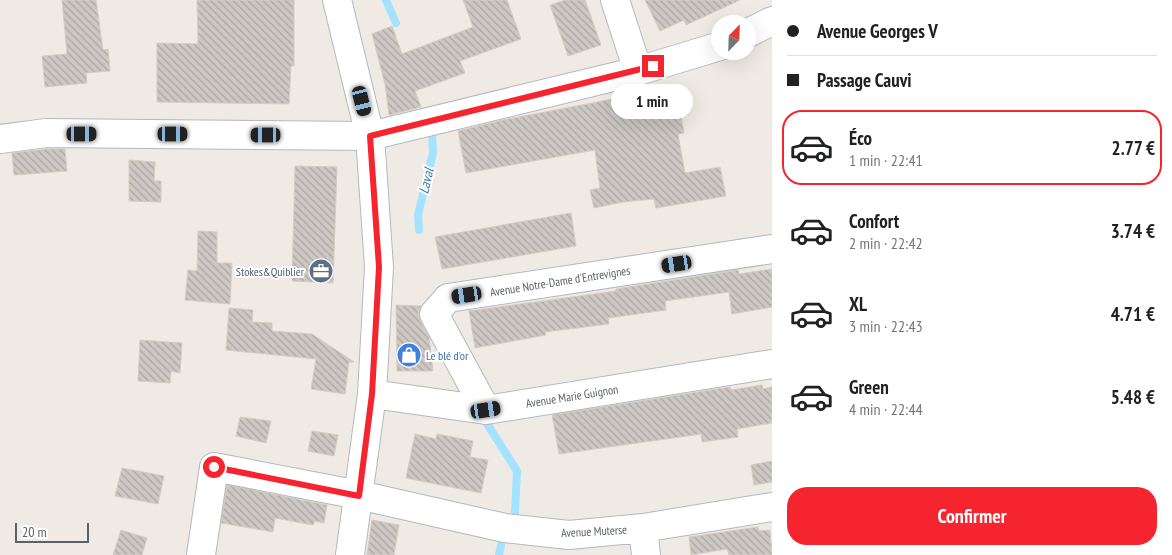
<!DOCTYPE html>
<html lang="fr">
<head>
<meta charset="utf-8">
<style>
	:root { --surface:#fff; --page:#f6f6f6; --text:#202124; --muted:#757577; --line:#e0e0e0; --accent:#f6242f }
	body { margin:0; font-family:"PT Sans Narrow",sans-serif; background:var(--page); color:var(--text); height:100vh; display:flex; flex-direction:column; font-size:19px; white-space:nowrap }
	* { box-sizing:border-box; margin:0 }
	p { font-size:16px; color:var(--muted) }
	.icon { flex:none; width:28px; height:28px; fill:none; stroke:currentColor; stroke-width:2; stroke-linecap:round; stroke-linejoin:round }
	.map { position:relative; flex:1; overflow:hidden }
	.side { display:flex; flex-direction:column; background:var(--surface); width:400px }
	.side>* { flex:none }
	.hud { display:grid; align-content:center; height:110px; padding:0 15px; background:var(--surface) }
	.needle { width:32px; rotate:23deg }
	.tools { position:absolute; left:711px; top:15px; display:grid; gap:10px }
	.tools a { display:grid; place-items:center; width:45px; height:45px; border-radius:50%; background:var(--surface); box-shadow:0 5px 20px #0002; font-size:25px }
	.scale { position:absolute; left:15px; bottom:12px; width:74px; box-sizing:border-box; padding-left:5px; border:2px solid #5c6166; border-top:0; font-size:14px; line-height:18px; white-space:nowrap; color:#5c6166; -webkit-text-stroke:4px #fff; paint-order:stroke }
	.end { position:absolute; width:22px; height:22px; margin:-11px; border:6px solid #f6242f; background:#fff; box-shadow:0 0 0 2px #fff }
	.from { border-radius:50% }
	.bubble { position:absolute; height:35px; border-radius:18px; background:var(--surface); box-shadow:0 5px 20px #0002; font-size:16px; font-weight:800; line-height:35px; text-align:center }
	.car { position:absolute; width:15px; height:30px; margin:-15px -8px; border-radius:6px; box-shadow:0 0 4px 1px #0007; background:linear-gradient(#222 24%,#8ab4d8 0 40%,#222 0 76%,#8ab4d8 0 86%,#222 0) }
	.hud b { display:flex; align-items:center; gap:18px; height:48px; font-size:19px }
	.hud b+b { border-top:1px solid var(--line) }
	.hud i { width:12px; height:12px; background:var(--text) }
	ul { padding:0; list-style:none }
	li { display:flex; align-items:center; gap:15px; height:75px; margin:0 10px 8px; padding:0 5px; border:2px solid transparent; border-radius:20px }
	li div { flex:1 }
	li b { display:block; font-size:19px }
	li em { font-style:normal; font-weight:800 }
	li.active { border-color:var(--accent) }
	li>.icon { width:45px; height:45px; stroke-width:1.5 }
	.primary-button { display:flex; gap:10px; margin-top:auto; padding:10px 15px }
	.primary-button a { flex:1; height:58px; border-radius:20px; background:var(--accent); color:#fff; font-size:20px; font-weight:800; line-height:58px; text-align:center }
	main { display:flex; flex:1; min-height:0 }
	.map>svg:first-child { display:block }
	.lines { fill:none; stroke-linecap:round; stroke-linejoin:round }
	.stream { stroke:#a4e3ff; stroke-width:8 }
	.building { fill:url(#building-back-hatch); stroke:#d5ccc1 }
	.minor-casing { stroke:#b4b8bc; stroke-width:30 }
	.minor { stroke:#fff; stroke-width:28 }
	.route { stroke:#f6242f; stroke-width:6 }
	.labels { text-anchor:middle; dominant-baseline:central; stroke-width:4; stroke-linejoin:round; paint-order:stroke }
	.service-label { font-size:12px; fill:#4e5e75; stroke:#fff; text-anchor:end }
	.street-label { font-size:12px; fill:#5c6166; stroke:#fff }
	.shop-label { font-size:12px; fill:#366cbe; stroke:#fff; text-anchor:start }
	.water-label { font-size:14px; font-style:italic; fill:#347ba7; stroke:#fff }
</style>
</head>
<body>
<main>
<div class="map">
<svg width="772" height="555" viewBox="0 0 772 555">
	<defs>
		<pattern id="building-back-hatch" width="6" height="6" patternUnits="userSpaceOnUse" patternTransform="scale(1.25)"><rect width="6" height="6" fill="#cdc8c3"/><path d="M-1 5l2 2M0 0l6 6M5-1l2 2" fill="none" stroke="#aaa6a2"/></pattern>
	</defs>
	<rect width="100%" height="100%" fill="#efebe4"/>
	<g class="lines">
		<path class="stream" d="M386,0L396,23
			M419,230L418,215L433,153L432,133
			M486,422L517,471L515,512
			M499,555L501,545"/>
	</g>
	<path class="building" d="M62,0H96L103,50L108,49L110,71L86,73L87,83L45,87L42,56L67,54Z
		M197,0H294V66H291L289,104L157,102V43L198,44Z
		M463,0H507L521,39L460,61L465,73L415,91L421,107L389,115L385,84L372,34L392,26L402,54L473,27Z
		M565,0H585L601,45L568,56L550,5Z
		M645,0H740L686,25L684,20L660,31Z
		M676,87L684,133L678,134L685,173L720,167L726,196L656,208L654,199L623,202L594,208L590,190L600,188L595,150L466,173L458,131L503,120Z
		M47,149H65L67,171L14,175L12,153Z
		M129,160L155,162L154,181H161V202L129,201Z
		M295,166L337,167L333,283L292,281Z
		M571,213L576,246L442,269L435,237Z
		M198,231L217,232V263H232L230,304L185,300L188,270L197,271Z
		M772,269V307L732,314L729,292L665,301L666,310L608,318L609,324L545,332L546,335L475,348L469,311L616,291V289L738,270L739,274Z
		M396,305L421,306L418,313L420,321L429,337L433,371H397Z
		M229,308L253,310L252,322L272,323V331L312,334L354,362H349L345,394L311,389L316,359L226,350Z
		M140,340L182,343L180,373L171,371L170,383L138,381Z
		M762,385L763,389L772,387V423L737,429L738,437L702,442L701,434L559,454L552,415L730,387L731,390Z
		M240,417L271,421L266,443L236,436Z
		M312,431L338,435L334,456L308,451Z
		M415,434L436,439L437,434L473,441L470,457L488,460L481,493L406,478Z
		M772,461V482L754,485L751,465Z
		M122,468L164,476L158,504L115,496Z
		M227,485L327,505L324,523L315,521L313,525L275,518L273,532L221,523Z
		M372,520L399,525L394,555H367Z
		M758,527L759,531L770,530L772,555H729L727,549L691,555L689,537Z
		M121,530L147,538L142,555H113Z"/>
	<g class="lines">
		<defs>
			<path id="minor" d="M337,0L370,136L379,267L372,394L350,555
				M615,0L638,71
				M748,33L772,21
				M0,139L46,133L370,136L638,71L720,46
				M372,394L486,410L772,364
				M486,410L434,314L448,298L772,249
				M643,528L646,555
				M201,555L214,467L359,495L505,528L569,535L643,528L772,507"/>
		</defs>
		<use href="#minor" class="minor-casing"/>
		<use href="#minor" class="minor"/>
	</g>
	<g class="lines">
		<path class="route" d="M214,467L359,496L372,394L379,267L370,136L653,66"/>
	</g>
	<defs>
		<symbol id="office-disc" viewBox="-11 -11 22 22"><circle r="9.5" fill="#5c6f8a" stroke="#fff"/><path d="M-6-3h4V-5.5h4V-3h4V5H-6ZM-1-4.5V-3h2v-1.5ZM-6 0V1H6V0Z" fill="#fff"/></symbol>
		<symbol id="shop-disc" viewBox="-11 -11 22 22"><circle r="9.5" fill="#3f7fe0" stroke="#fff"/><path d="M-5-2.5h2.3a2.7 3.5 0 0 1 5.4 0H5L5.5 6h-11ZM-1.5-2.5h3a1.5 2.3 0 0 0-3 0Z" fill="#fff"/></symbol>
	</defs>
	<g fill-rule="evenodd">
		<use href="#office-disc" x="307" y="257" width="28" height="28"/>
		<use href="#shop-disc" x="395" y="341" width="28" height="28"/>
	</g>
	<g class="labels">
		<g class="service-label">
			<text x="304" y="271">Stokes&amp;Quiblier</text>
		</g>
		<g class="street-label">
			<text transform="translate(560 281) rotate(-9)">Avenue Notre-Dame d'Entrevignes</text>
			<text transform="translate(572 396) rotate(-9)">Avenue Marie Guignon</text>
			<text transform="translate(594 531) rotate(-3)">Avenue Muterse</text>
		</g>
		<g class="shop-label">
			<text x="426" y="355">Le blé d'or</text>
		</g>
		<g class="water-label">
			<text transform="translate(426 181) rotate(-77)">Laval</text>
		</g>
	</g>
</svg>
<div class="tools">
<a><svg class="needle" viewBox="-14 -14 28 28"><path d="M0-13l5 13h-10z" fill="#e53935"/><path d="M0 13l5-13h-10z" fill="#757577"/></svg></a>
</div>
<div class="scale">20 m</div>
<i class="end from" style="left:214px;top:467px"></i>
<i class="end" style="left:653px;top:66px"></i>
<div class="bubble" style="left:611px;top:84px;width:82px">1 min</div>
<i class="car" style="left:362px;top:101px;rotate:166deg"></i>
<i class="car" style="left:82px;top:134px;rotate:90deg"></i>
<i class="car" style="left:173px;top:134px;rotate:90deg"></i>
<i class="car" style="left:266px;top:135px;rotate:270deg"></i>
<i class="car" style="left:677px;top:264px;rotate:261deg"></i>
<i class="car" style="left:467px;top:295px;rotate:261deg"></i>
<i class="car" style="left:486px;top:410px;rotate:81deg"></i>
</div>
<section class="side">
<div class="hud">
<b><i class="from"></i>Avenue Georges V</b>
<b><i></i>Passage Cauvi</b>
</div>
<ul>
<li class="active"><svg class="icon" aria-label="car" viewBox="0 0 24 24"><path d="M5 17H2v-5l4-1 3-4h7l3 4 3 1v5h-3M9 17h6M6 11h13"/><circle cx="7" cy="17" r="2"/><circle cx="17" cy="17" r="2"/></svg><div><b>Éco</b><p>1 min · 22:41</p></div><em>2.77 €</em></li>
<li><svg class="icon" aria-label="car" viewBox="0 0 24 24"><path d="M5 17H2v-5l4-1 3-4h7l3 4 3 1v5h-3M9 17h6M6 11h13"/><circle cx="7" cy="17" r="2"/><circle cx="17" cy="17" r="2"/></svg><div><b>Confort</b><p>2 min · 22:42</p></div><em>3.74 €</em></li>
<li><svg class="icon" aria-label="car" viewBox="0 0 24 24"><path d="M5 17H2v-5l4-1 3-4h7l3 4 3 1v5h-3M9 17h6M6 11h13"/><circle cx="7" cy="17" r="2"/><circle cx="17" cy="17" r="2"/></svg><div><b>XL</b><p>3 min · 22:43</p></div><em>4.71 €</em></li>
<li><svg class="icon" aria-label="car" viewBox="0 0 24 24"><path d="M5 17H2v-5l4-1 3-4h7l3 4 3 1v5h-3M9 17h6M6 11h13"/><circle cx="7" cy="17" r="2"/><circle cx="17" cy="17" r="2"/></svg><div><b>Green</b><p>4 min · 22:44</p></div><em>5.48 €</em></li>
</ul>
<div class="primary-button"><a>Confirmer</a></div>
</section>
</main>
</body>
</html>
